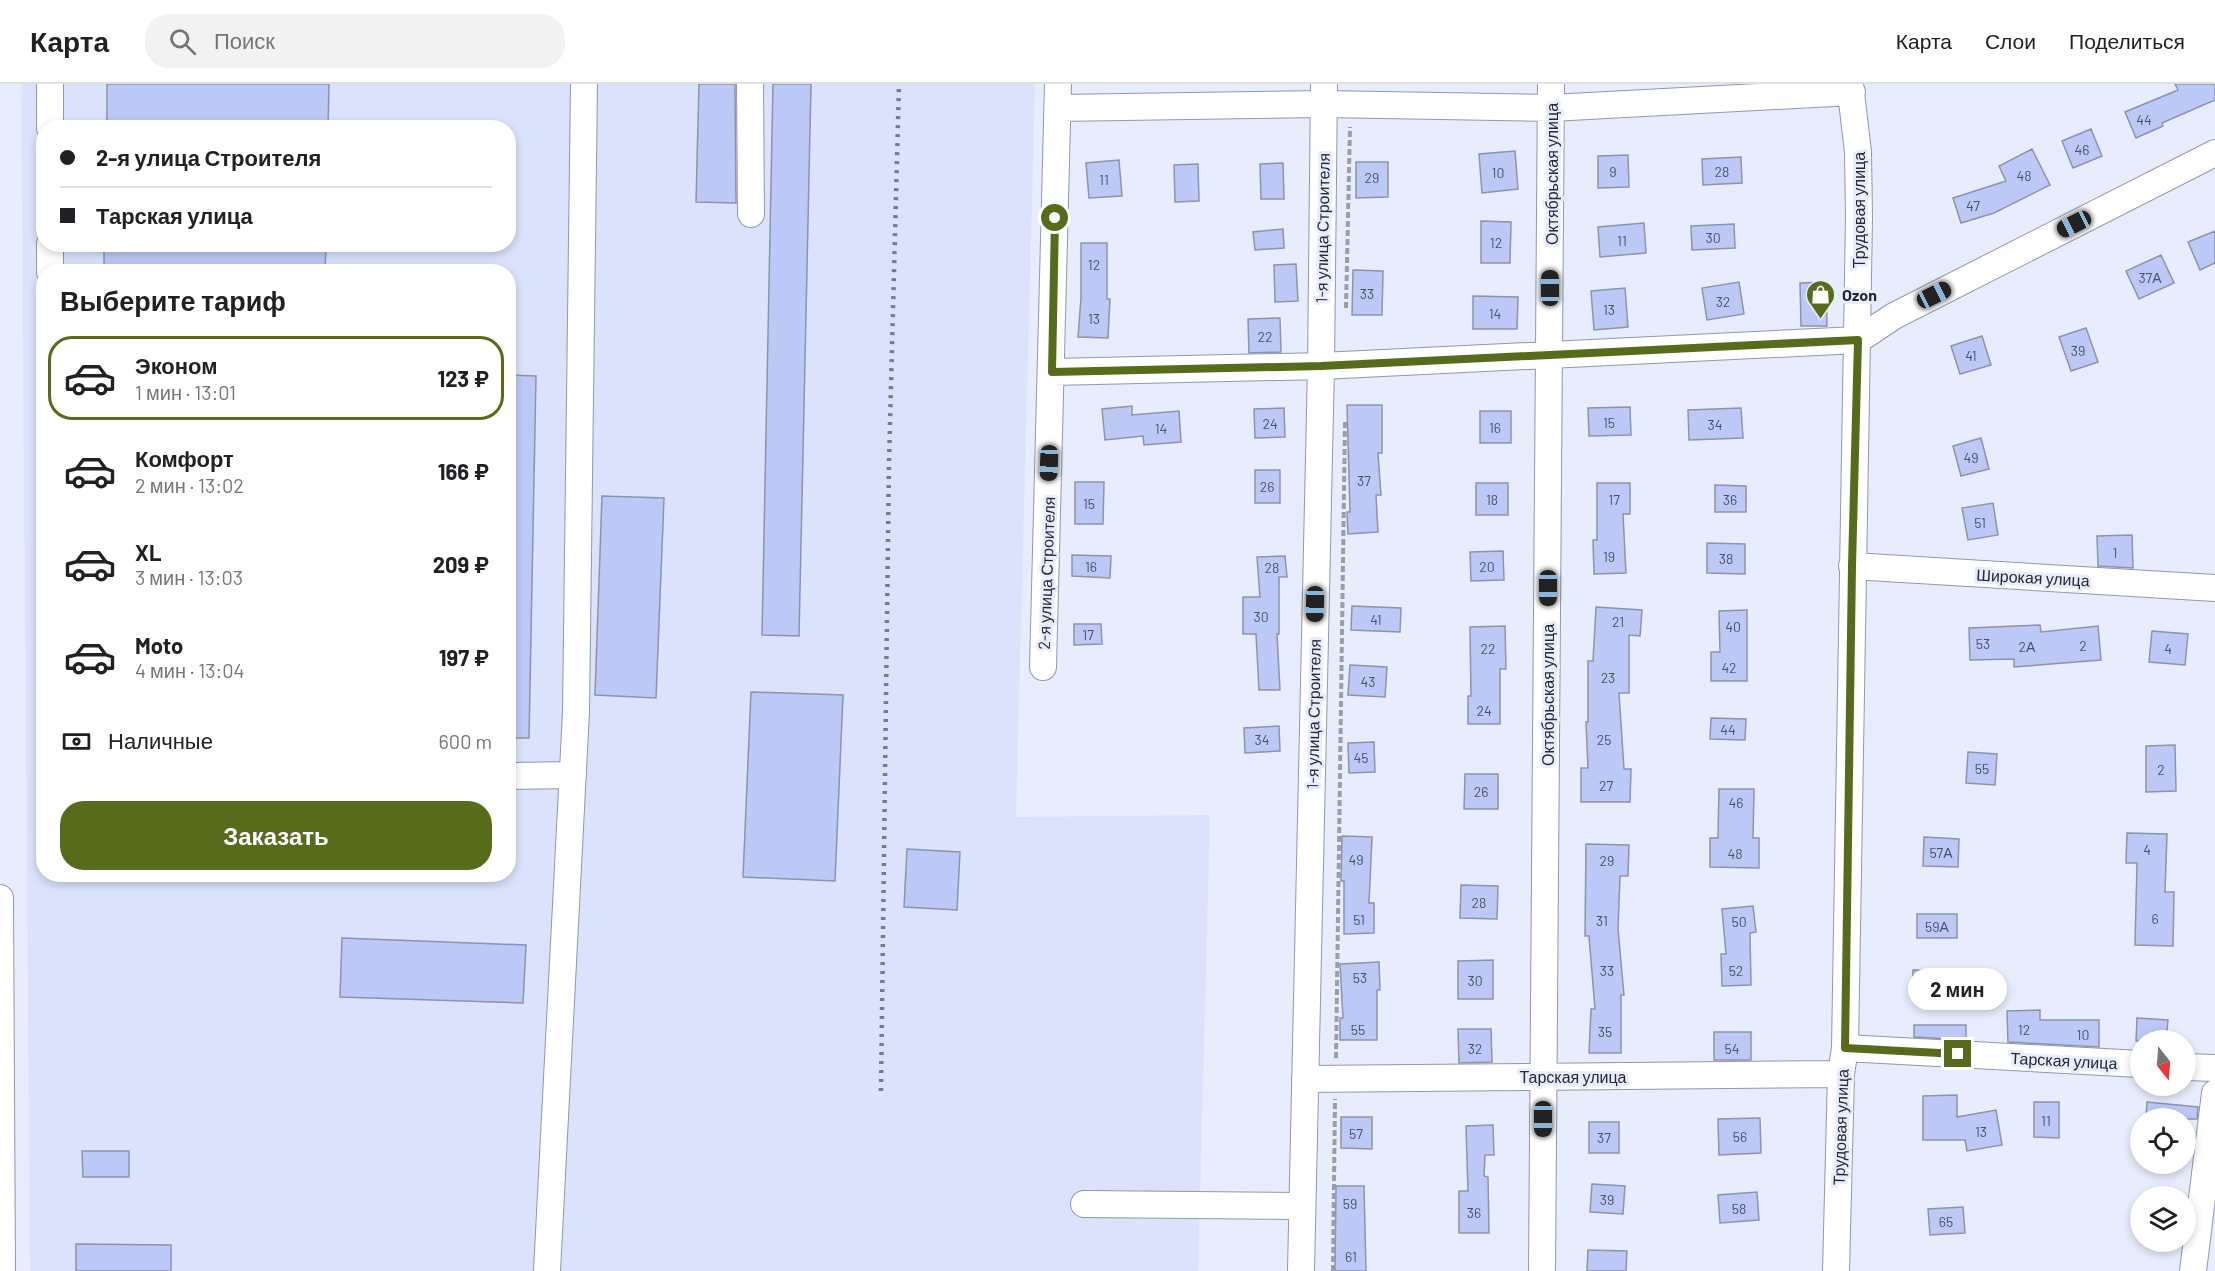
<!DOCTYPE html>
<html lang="ru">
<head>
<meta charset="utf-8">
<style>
	:root { --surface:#fff; --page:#f2f2f2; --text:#202124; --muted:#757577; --line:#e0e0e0; --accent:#566c1a }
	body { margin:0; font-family:Barlow,sans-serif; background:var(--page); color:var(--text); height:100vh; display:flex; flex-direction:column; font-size:22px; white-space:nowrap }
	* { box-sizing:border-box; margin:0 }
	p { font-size:20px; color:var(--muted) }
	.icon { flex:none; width:33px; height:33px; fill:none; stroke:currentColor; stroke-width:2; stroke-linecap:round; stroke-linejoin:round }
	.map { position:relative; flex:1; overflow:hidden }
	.details { position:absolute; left:36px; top:180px; width:480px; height:618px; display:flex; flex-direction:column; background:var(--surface); border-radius:24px; box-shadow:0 3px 9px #0003 }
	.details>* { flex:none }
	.guide { position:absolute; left:36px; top:36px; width:480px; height:132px; border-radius:24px; box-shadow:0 3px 9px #0003; display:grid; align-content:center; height:132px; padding:0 24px; background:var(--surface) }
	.needle { width:39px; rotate:163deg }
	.tools { position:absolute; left:2130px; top:946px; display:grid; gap:12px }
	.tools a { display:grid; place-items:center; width:66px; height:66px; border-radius:50%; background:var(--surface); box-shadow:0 3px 9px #0003; font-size:30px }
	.end { position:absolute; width:27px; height:27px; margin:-14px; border:8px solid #566c1a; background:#fff; box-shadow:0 0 0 3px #fff }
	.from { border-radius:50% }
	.bubble { position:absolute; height:42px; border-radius:21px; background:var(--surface); box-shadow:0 3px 9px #0003; font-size:20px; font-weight:700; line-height:42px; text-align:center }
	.car { position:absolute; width:18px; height:36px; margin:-18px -9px; border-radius:8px; box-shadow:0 0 4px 2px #0007; background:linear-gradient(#222 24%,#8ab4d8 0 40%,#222 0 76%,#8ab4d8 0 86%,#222 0) }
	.guide b { display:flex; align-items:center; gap:21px; height:57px; font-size:22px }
	.guide b+b { border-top:2px solid var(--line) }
	.guide i { width:15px; height:15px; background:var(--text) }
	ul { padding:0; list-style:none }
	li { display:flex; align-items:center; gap:18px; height:84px; margin:0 12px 9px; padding:0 12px; border:3px solid transparent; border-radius:24px }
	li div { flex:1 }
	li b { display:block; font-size:22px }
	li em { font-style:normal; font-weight:700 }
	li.on { border-color:var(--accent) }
	li>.icon { width:54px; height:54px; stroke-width:1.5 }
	h2 { padding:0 24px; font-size:27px; line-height:72px }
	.pay { display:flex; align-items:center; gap:15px; height:66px; padding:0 24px; font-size:22px }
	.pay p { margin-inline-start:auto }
	.primary-button { display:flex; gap:12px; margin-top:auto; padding:12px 24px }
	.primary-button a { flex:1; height:69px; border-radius:24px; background:var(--accent); color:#fff; font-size:24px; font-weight:700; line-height:69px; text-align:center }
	header { display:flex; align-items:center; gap:36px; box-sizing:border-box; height:84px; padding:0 30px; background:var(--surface); border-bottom:2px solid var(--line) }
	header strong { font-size:28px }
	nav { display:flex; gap:33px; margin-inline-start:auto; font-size:21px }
	.search { width:420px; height:54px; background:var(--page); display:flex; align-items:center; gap:15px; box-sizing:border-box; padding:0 21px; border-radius:24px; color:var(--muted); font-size:22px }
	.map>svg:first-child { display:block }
	.built { fill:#dae2fc; fill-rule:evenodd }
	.building { fill:#bcc9f7; stroke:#8d93ac; stroke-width:1.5 }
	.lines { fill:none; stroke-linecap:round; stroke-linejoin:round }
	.minor-casing { stroke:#9097af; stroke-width:28 }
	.path { stroke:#9a9eab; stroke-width:4; stroke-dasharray:6 3; stroke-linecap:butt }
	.minor { stroke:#fff; stroke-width:26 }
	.rail { stroke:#777a87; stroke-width:4.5; stroke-dasharray:3 6; stroke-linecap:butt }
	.route { stroke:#566c1a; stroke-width:8 }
	.labels { text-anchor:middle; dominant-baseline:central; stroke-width:6; stroke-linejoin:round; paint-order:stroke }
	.number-label { font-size:14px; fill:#4c5063 }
	.street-label { font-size:16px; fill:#262832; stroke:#e8edfd }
	.poi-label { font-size:16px; font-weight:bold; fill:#262832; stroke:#e8edfd; text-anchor:start }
</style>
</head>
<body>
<header>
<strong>Карта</strong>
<div class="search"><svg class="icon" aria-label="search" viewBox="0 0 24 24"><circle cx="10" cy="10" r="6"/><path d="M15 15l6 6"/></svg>Поиск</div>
<nav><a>Карта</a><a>Слои</a><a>Поделиться</a></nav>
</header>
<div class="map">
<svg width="2215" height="1187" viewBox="0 0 2215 1187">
	<rect width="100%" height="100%" fill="#e8edfd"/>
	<path class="built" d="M21,0H1035L1016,733L1210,731L1198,1187H30ZM44,44H508V160H44ZM44,188H508V790H44Z"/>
	<path class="building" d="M107,0H329L328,44H107Z
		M699,0H735L736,119L696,118Z
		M773,0H811L799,552L762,551Z
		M2175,0H2215V16L2162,39L2163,42L2136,54L2125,28L2178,6Z
		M2091,45L2102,72L2073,84L2062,57Z
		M2032,65L2050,101L1994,129L1961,139L1953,114L2006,97L1999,82Z
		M1515,67L1518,105L1482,109L1479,70Z
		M1628,71L1629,103L1598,104V72Z
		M1741,73L1742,99L1703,101L1702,75Z
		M1119,76L1122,112L1089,114L1086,79Z
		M1356,78H1388V113L1356,114Z
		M1283,79L1284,115H1261L1260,80Z
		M1198,80L1199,117L1175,118L1174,81Z
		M1481,137L1511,138L1510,179H1481Z
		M1644,139L1646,169L1600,173L1598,143Z
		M1734,140L1735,164L1692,166L1691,142Z
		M1283,145L1284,164L1255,166L1253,148Z
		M2215,147V179L2200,186L2188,158Z
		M1081,159H1107V215H1110L1108,254L1078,253L1081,214Z
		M104,160H326L325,188H104Z
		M2161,171L2174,199L2139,215L2126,187Z
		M1296,180L1298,217L1275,218L1274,181Z
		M1353,186L1383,187L1382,231H1352Z
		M1739,198L1744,230L1707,236L1702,204Z
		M1826,198L1827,242H1801L1800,199Z
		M1625,204L1628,243L1594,246L1591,207Z
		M1473,212L1518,213L1517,245H1473Z
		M1280,234L1281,268L1249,269L1248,235Z
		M2086,244L2098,278L2071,287L2059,253Z
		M1982,252L1991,281L1960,290L1951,262Z
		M508,291L536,292L529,654H508Z
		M1347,321H1382V369H1378L1381,411H1376L1378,448L1348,450L1347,428H1350Z
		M1132,322V331L1179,327L1181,358L1144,361L1143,352L1105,356L1102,325Z
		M1630,323L1631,351L1589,352L1588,324Z
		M1284,324L1285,353L1255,354L1254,325Z
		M1741,324L1743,354L1689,356L1688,326Z
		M1480,327H1511V359H1480Z
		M1981,354L1989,385L1961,392L1953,362Z
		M1255,386H1280V419H1255Z
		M1075,398H1104L1103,440H1075Z
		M1476,399H1508V431H1476Z
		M1597,399H1630V430H1623L1626,489L1594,490L1593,456H1597Z
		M1715,401L1746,402V428H1715Z
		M602,412L664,414L656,614L595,611Z
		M1993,419L1998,451L1968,456L1962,424Z
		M2132,451L2133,484L2098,482L2097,452Z
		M1707,459L1745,460V490L1707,489Z
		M1503,467L1504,496L1471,497L1470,468Z
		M1072,471L1111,472L1110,494L1072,492Z
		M1285,472L1287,493H1279V550H1277L1280,606H1259L1256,550H1243V513H1260L1257,473Z
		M1352,522L1401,524L1400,548L1351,546Z
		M1596,523L1642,526L1640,552L1629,551V609H1619L1624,685H1631L1630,718H1581V684H1588L1586,638H1588V577H1593Z
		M1747,526V597H1711V568H1720L1719,527Z
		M1074,540H1101L1102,560L1074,561Z
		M2040,541L2041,548L2098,542L2101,576L2014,583V575L1970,576L1969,544Z
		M1505,542L1506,585H1500V640H1468V612H1471L1470,543Z
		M2152,547L2188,550L2185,581L2149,578Z
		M1350,581L1387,583L1385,613L1348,611Z
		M751,608L843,611L835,797L743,793Z
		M1711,634L1746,635L1745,656L1710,655Z
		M1279,642L1280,667L1245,669L1244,644Z
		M1374,658L1375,688L1349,689L1348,659Z
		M2175,661L2176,707L2146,708V662Z
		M1968,668L1997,670L1995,701L1966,699Z
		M1465,690H1498V725H1464Z
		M1719,705H1754L1753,754H1759V784L1710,783V754H1718Z
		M2127,749L2167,750L2165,808H2174L2173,862L2135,861L2137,779H2126Z
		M1342,752L1372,753L1369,819H1374V849L1344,850V797H1341Z
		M1924,753L1959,755L1958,783L1923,782Z
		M1586,760L1629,761L1628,792H1620L1618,845L1624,911H1621V969H1589L1591,925H1595L1589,852H1585Z
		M907,765L960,768L957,826L904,823Z
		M1461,801L1498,802L1497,835L1460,834Z
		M1753,822L1756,848L1750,849L1751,901L1722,902L1721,870H1726L1722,825Z
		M1917,830H1957V854H1917Z
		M342,854L526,861L523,919L340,913Z
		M1493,876V915H1458V877Z
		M1379,878L1380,906H1377V956H1340V934H1343L1340,880Z
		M1913,886L1963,887L1962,907L1912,906Z
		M2040,926V936H2099V963L2008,958L2007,927Z
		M2137,934L2168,936L2166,957H2136Z
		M1914,941H1966V956L1914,953Z
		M1458,945H1491L1492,978L1459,979Z
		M1714,948H1751V976H1714Z
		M1957,1011V1033L1996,1026L2002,1061L1967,1067L1965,1056H1923V1012Z
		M2034,1018H2059V1054L2034,1053Z
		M2147,1018L2198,1023L2197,1035H2146Z
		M1341,1033H1372V1065L1341,1064Z
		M1760,1034L1761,1069L1719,1071L1718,1035Z
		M1589,1038H1619V1069H1589Z
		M1493,1041L1494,1071H1485L1484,1092L1488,1093L1489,1149H1459V1107H1468L1466,1042Z
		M82,1067H129V1093H83Z
		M1592,1100L1625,1102L1623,1130L1590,1128Z
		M1336,1102H1364L1366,1187H1335Z
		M1757,1108L1759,1136L1720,1139L1718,1111Z
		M1963,1123L1965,1149L1930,1151L1928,1125Z
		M76,1160L171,1161V1187H76Z
		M1588,1166L1627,1167L1626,1187H1587Z"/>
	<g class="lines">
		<defs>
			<path id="minor" d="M750,0L751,130
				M1058,24L1324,20L1551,24L1852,8
				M50,44V0
				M50,188V160
				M1052,288L1321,282L1858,256L1894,232L2215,69
				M1852,482L2215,504
				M1043,583L1058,0
				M508,692L573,691
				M0,814L2,1187
				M1845,964L2140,980
				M2186,983L2215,984
				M1305,995L1841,990
				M1084,1120L1301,1122
				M547,1187L576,628L584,0
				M1301,1187L1321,282L1324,0
				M1542,1187L1551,0
				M1836,1187L1841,990L1845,964L1859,133L1858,68L1850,0
				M2193,1187L2215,1009"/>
		</defs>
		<use href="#minor" class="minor-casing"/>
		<path class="path" d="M1346,224L1350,43
			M1336,974L1345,337
			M1333,1187L1335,1015"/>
		<use href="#minor" class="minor"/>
		<path class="rail" d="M881,1007L889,378L899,0"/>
	</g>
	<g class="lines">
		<path class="route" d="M1055,134L1052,288L1321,282L1858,256L1852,482L1845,964L1958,970"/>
	</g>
	<defs>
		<symbol id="shop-pin" viewBox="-11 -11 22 30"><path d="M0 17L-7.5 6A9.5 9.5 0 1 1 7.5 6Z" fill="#566c1a" stroke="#e8edfd"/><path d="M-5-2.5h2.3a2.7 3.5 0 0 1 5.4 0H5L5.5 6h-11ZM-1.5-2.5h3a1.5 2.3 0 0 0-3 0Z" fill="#fff"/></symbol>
	</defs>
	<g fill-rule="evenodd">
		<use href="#shop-pin" x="1804" y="194" width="33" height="45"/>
	</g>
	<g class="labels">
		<g class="number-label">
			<text x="2144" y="35">44</text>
			<text x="2082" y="65">46</text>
			<text x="1613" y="87">9</text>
			<text x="1722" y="87">28</text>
			<text x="1498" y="88">10</text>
			<text x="2024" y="91">48</text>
			<text x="1372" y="93">29</text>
			<text x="1104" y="95">11</text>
			<text x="1973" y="121">47</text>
			<text x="1713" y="153">30</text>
			<text x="1622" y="156">11</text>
			<text x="1496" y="158">12</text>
			<text x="1094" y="180">12</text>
			<text x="2150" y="193">37А</text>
			<text x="1367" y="209">33</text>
			<text x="1723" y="217">32</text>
			<text x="1609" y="225">13</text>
			<text x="1495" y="229">14</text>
			<text x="1094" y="234">13</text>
			<text x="1265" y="252">22</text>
			<text x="2078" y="266">39</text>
			<text x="1971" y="271">41</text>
			<text x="1609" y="338">15</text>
			<text x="1270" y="339">24</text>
			<text x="1715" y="340">34</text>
			<text x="1495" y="343">16</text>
			<text x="1161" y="344">14</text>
			<text x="1971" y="373">49</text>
			<text x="1364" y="396">37</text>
			<text x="1267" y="402">26</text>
			<text x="1492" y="415">18</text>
			<text x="1614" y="415">17</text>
			<text x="1730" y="415">36</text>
			<text x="1089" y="419">15</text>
			<text x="1980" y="438">51</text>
			<text x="2115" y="468">1</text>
			<text x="1609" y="472">19</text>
			<text x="1726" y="474">38</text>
			<text x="1091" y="482">16</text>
			<text x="1487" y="482">20</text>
			<text x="1272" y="483">28</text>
			<text x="1261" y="532">30</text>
			<text x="1376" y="535">41</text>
			<text x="1618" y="537">21</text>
			<text x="1733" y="542">40</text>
			<text x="1088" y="550">17</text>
			<text x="1983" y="559">53</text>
			<text x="2083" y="561">2</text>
			<text x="2027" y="562">2А</text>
			<text x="1488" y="564">22</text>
			<text x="2168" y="564">4</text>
			<text x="1729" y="583">42</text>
			<text x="1608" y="593">23</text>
			<text x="1368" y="597">43</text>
			<text x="1484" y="626">24</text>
			<text x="1728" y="645">44</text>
			<text x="1262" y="655">34</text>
			<text x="1604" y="655">25</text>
			<text x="1361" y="673">45</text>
			<text x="1982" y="684">55</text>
			<text x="2161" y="685">2</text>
			<text x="1606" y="701">27</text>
			<text x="1481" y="707">26</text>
			<text x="1736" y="718">46</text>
			<text x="2147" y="765">4</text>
			<text x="1941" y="768">57А</text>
			<text x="1735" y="769">48</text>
			<text x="1356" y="775">49</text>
			<text x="1607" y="776">29</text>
			<text x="1479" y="818">28</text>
			<text x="2155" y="834">6</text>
			<text x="1359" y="835">51</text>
			<text x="1602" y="836">31</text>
			<text x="1739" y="837">50</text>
			<text x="1937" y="842">59А</text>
			<text x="1607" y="886">33</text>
			<text x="1736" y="886">52</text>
			<text x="1360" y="893">53</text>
			<text x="1475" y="896">30</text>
			<text x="1358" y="945">55</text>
			<text x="2024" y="945">12</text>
			<text x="1605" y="947">35</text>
			<text x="2083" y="950">10</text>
			<text x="1475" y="964">32</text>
			<text x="1732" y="964">54</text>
			<text x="2046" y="1036">11</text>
			<text x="1981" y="1047">13</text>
			<text x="1356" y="1049">57</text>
			<text x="1740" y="1052">56</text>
			<text x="1604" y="1053">37</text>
			<text x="1607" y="1115">39</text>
			<text x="1350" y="1119">59</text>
			<text x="1739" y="1124">58</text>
			<text x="1474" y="1128">36</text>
			<text x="1946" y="1137">65</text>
			<text x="1351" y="1172">61</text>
		</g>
		<g class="street-label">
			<text transform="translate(1551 90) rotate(-90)">Октябрьская улица</text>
			<text transform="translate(1858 126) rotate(-90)">Трудовая улица</text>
			<text transform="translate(1322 144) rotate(-89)">1-я улица Строителя</text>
			<text transform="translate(1046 489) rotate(-88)">2-я улица Строителя</text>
			<text transform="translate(2033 493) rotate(3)">Широкая улица</text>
			<text transform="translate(1547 611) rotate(-90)">Октябрьская улица</text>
			<text transform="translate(1313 630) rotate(-89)">1-я улица Строителя</text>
			<text transform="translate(2064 976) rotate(3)">Тарская улица</text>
			<text x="1573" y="992">Тарская улица</text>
			<text transform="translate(1840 1043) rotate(-88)">Трудовая улица</text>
		</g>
		<g class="poi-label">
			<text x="1842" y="210">Ozon</text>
		</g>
	</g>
</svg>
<div class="tools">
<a><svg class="needle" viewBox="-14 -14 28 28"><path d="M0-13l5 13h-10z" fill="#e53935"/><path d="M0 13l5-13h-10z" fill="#757577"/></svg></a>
<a><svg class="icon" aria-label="locate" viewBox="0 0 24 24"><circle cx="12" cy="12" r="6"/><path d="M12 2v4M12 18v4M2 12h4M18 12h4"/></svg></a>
<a><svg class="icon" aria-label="layers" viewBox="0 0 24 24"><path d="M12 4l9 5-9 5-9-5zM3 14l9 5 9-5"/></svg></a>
</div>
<i class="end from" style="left:1055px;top:134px"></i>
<i class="end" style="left:1958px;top:970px"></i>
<div class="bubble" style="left:1908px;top:884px;width:99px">2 мин</div>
<i class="car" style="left:2074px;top:140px;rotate:243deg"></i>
<i class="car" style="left:1550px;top:204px;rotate:0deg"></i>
<i class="car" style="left:1934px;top:211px;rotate:63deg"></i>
<i class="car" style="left:1049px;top:379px;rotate:182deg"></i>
<i class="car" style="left:1548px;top:504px;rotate:180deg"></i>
<i class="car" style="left:1315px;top:520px;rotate:181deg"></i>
<i class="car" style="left:1543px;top:1035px;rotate:180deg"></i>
<div class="guide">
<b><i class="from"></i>2-я улица Строителя</b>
<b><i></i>Тарская улица</b>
</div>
<section class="details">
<h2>Выберите тариф</h2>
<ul>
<li class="on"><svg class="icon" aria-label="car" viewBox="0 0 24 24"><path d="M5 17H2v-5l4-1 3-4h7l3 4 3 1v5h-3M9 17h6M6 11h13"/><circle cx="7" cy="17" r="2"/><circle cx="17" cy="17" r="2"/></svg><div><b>Эконом</b><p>1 мин · 13:01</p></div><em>123 ₽</em></li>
<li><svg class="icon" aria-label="car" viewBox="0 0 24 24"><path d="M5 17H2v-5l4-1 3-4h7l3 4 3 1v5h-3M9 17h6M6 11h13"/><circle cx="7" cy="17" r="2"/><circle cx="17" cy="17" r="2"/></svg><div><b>Комфорт</b><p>2 мин · 13:02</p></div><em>166 ₽</em></li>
<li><svg class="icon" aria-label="car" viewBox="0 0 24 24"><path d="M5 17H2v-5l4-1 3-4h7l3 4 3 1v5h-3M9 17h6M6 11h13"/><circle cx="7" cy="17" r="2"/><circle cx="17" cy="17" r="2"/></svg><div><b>XL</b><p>3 мин · 13:03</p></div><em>209 ₽</em></li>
<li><svg class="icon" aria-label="car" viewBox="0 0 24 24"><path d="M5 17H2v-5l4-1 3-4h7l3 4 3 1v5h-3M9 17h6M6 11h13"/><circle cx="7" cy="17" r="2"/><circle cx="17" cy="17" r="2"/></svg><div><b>Moto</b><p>4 мин · 13:04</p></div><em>197 ₽</em></li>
</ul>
<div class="pay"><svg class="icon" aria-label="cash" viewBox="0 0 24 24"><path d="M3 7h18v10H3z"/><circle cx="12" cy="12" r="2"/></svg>Наличные<p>600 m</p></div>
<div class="primary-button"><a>Заказать</a></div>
</section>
</div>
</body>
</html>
